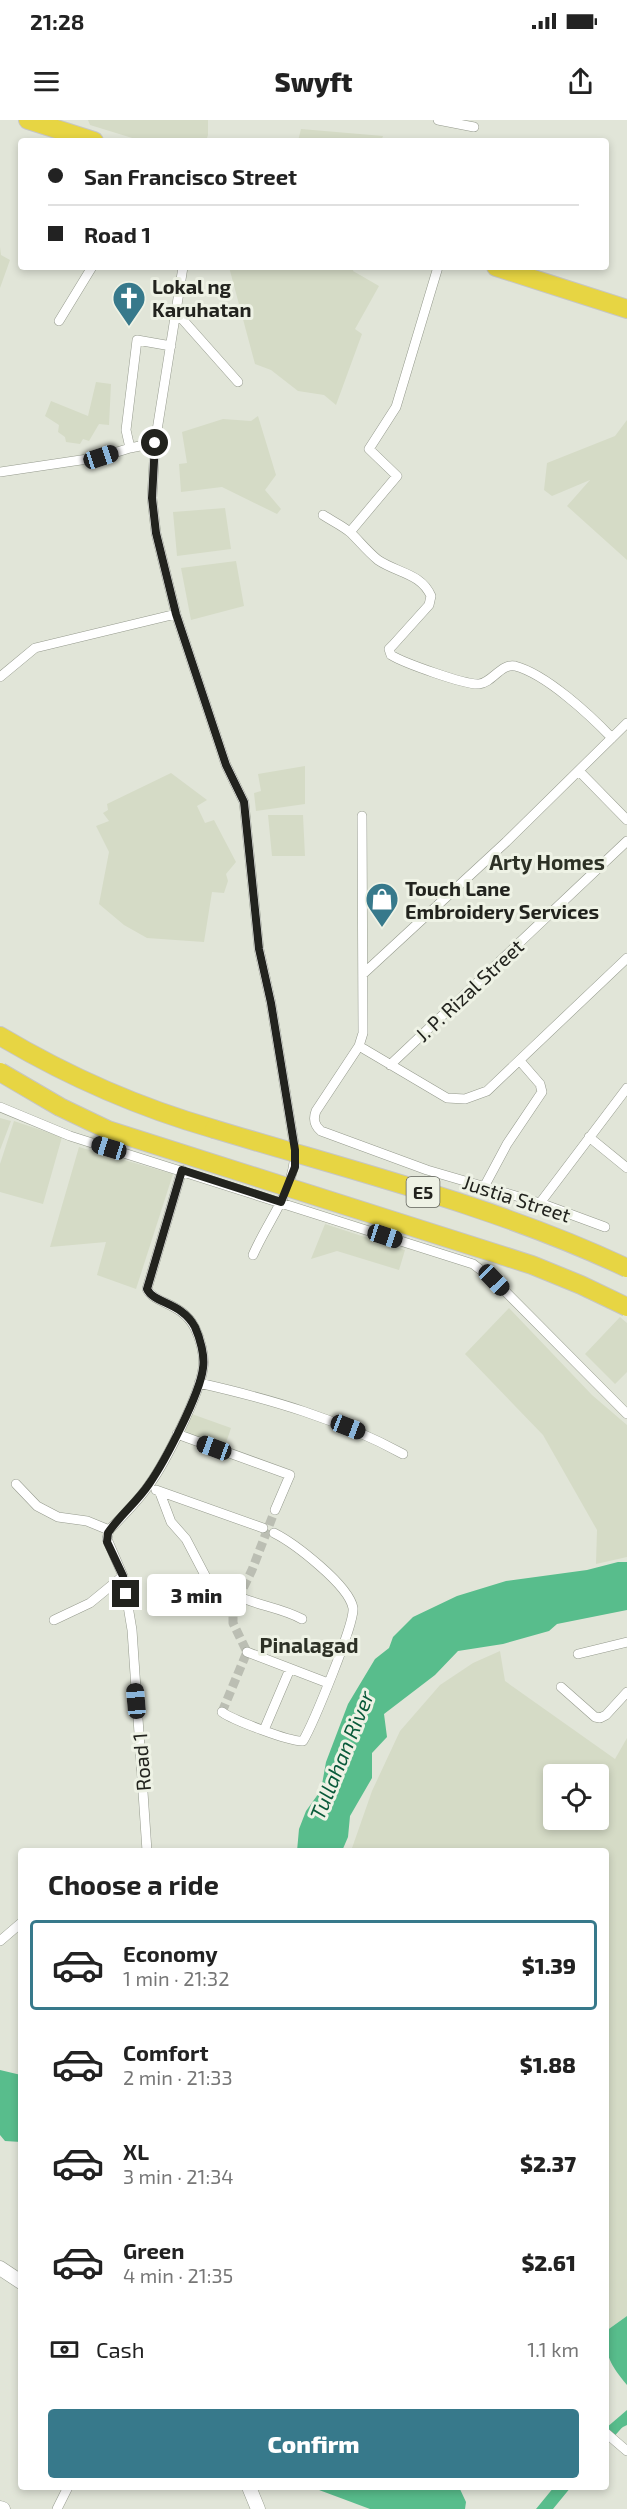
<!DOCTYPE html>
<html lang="en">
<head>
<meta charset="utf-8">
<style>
	:root { --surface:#fff; --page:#f6f6f6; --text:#222; --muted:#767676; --line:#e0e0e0; --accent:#37798b }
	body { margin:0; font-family:"Exo 2",sans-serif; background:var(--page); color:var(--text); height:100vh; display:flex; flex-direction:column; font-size:22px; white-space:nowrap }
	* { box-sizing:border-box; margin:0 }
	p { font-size:20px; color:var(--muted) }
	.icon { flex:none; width:33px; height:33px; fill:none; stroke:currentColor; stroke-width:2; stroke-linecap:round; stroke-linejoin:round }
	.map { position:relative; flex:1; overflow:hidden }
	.drawer { position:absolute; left:18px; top:1728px; width:591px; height:642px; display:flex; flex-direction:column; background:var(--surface); border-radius:6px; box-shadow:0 3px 9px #0003 }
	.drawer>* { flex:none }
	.top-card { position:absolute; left:18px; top:18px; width:591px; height:132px; border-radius:6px; box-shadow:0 3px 9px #0003; display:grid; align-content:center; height:132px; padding:0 30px; background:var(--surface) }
	.tools { position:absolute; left:543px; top:1644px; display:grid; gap:12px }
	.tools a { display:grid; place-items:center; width:66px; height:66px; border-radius:6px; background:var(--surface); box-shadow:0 3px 9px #0003; font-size:30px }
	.end { position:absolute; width:27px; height:27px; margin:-14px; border:8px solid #22231e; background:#fff; box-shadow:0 0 0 3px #fff }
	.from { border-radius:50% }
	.bubble { position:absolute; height:42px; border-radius:6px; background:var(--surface); box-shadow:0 3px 9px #0003; font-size:20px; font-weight:800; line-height:42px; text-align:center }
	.car { position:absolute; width:18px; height:36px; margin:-18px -9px; border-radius:8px; box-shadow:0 0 4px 2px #0007; background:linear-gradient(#222 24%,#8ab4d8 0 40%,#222 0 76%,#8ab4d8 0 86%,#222 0) }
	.top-card b { display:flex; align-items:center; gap:21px; height:57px; font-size:22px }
	.top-card b+b { border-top:2px solid var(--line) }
	.top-card i { width:15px; height:15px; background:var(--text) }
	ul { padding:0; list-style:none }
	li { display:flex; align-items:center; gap:18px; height:90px; margin:0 12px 9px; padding:0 18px; border:3px solid transparent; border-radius:6px }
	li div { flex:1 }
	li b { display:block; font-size:22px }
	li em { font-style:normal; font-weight:800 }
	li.on { border-color:var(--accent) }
	li>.icon { width:54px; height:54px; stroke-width:1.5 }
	h2 { padding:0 30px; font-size:27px; line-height:72px }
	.pay { display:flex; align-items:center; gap:15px; height:66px; padding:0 30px; font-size:22px }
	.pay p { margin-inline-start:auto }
	.primary-button { display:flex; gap:12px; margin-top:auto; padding:12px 30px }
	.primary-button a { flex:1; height:69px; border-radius:6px; background:var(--accent); color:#fff; font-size:24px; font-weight:800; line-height:69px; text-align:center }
	.status { display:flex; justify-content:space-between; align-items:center; height:42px; padding:0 30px; background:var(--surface); direction:ltr }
	.status svg { height:16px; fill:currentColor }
	header { display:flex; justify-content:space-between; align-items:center; height:78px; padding:0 30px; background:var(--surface); font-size:27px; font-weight:800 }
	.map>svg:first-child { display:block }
	.built { fill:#d5dbc6; fill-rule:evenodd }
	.water { fill:#58bd8c }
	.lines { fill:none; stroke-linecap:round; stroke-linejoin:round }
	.stream { stroke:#58bd8c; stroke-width:2 }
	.street-tunnel { stroke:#bbbeb3; stroke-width:9; stroke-dasharray:9 4.5; stroke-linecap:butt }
	.street-casing { stroke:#959a8d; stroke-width:10 }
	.secondary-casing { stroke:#959a8d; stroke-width:15 }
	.highway-casing { stroke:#c6c6c4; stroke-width:20 }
	.street { stroke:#fff; stroke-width:9 }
	.secondary { stroke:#fff; stroke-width:14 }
	.highway { stroke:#e7d543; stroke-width:18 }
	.highway-bridge-casing { stroke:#c6c6c4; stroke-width:20; stroke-linecap:butt }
	.highway-bridge { stroke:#e7d543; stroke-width:18 }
	.route { stroke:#22231e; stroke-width:8 }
	.labels { text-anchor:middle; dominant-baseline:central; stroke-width:6; stroke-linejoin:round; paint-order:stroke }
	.shield { fill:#eef2e5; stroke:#5f615a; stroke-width:1.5 }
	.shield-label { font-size:18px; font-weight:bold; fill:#22231e }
	.poi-label { font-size:20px; font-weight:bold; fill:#22231e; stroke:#eef2e5; text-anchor:start }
	.street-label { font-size:20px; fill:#22231e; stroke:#eef2e5 }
	.neighbourhood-label { font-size:21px; font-weight:bold; fill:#2d3126; stroke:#eef2e5 }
	.water-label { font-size:21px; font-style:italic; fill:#095a3a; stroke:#eef2e5 }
</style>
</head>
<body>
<div class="status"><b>21:28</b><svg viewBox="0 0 49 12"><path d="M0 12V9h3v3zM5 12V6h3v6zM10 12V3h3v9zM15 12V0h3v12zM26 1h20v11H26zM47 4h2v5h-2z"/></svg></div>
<header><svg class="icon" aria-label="menu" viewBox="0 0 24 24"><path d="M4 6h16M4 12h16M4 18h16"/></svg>Swyft<svg class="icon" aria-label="share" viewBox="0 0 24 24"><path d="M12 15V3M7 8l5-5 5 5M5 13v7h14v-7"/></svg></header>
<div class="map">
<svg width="627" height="2389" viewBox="0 0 627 2389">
	<rect width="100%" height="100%" fill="#e1e5d8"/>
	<path class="built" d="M88,0H208V15L206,21H142L90,5Z
		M301,9L383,16L381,21H298Z
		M0,127L1,135L10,140L0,168Z
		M229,147H354L353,151L379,166L355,209L362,214L336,285L324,275L298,271L271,250L255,244Z
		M96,262L111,264L109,305L99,304L89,321L83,319L80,324L66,322L65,317L58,312L59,305L45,296L51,281L88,296Z
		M258,296L276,355L265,370L281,389L277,394L222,367L181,372L179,344L187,343L182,312L223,299L251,301Z
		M627,300V440L567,386L590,360L552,376L544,370L547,343L615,316Z
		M225,388L231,429L177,436L173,392Z
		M236,441L244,486L191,500L181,448Z
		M305,646V684L256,691L254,673L261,671L258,654Z
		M171,653L207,680L197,686L205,703L214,700L236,742L226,754L228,761L224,773L212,772L204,822L147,818L124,805L99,784L109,732L96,706L109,701L103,693L108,690L107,684Z
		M268,695H303L305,736H272Z
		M0,998L11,1001L0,1030Z
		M14,1001L62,1017L43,1084L0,1072V1044Z
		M79,1027L173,1054L136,1169L97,1155L106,1122L50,1127Z
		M325,1104L405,1130L399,1150L337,1131L311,1139Z
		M509,1188L592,1275L627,1305V1437L596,1444L597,1410L543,1315L465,1234Z
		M620,1197L627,1203V1252L615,1264L585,1234Z
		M189,1293L231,1308L224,1329L180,1314Z
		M500,1531L505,1561L615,1639L627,1618V2196L606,2211V1731H351L372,1671L400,1611L440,1565L473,1543ZM554,1654H598V1700H554Z"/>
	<path class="water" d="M618,1442H627V1490L557,1504L549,1511L503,1524L458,1531L435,1555L384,1594L387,1617L372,1633V1658L350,1696L348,1717L342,1731H297L299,1709L306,1691L321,1670L326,1642L348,1584L375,1539L389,1528L393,1517L413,1497L457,1476L506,1461L587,1450Z
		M0,1950L21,1955V2022L5,2021L0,2015Z
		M627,2196V2265C610,2244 606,2238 606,2211Z
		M627,2290V2305L619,2309L613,2317L606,2308Z
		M311,2367H459L466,2382L465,2389H370Z
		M554,2367H571L553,2389H536Z"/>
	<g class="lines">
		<path class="stream" d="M614,2315L622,2306"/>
		<path class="street-tunnel" d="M222,1592L247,1532L233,1503V1489L252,1450L275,1390"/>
		<defs>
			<path id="street" d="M438,0L474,7
				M183,147L155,323L152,378L156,413L176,494L226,645L244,682L259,829L271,883L295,1030C295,1070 268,1100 253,1135
				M175,191L238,262
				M59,201L92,147
				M130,328L126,310L137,220L171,226
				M0,352L101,337L130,328L155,323
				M323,395C332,401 343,406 351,413C360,422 368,432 378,440C397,453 421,453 431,476L429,485L393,525L389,529L391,535C404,543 465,565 479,564C492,563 501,543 515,546C546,554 590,595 612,618
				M350,412L397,356L369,329L396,287L438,147
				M0,557L35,528L176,494
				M579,651L627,700
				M362,696L363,913L359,926L316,991C313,999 314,1005 321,1011L427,1050L540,1083L605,1107
				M363,854L506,722L627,603
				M359,926L447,978L465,979L487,971L627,838
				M390,945L627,721
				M0,987L70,1016L473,1144L494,1160L627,1294
				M589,1017L627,1048
				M484,1067L507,1024L542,972L540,964L520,941
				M540,1083L627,968
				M199,1263C270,1279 339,1299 403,1334
				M177,1314L290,1355L275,1390
				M16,1364L37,1386L58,1397L87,1401L109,1410
				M156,1370L263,1408
				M160,1373L171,1402L186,1419L208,1461L233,1489
				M240,1477C260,1486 282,1488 302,1499
				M54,1500L90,1483L123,1456
				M247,1532L328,1563
				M578,1534L627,1522
				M561,1567L595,1597L600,1598L606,1595L627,1572
				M222,1592C233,1600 290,1622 303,1621C313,1604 355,1503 353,1488C349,1465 294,1423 274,1413
				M264,1610L290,1549
				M147,1731L132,1510L123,1456L107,1419L109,1410C123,1396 138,1381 149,1365C165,1343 200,1274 203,1248C205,1236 200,1218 195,1208C182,1182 154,1184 147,1169L182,1050
				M0,1821L21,1803
				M606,2313L627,2331
				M57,2389L68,2367"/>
			<path id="secondary" d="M0,2148L21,2162
				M249,2367L258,2389
				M0,2388L3,2389"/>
			<path id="highway" d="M28,0L94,21
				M496,147L627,189
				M0,916C69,957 137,987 214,1009"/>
		</defs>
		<use href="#street" class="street-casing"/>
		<use href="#secondary" class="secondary-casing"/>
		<use href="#highway" class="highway-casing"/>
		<use href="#street" class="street"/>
		<use href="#secondary" class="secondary"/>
		<use href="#highway" class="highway"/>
		<defs>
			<path id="highway-bridge" d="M0,952L60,987L108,1010L532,1145L581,1165L627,1187
				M214,1009C352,1051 496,1086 627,1148"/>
		</defs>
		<use href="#highway-bridge" class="highway-bridge-casing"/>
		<use href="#highway-bridge" class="highway-bridge"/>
	</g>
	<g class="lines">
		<path class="route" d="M126,1474L123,1456L107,1422L108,1413C119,1396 137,1382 149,1364C165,1341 200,1274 203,1248C205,1236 200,1218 195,1207C182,1182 154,1184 147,1169L182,1050L281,1082L295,1047V1030L271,883L259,829L244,682L226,645L176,494L156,413L152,378L155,323"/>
	</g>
	<defs>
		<symbol id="church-pin" viewBox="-11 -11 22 30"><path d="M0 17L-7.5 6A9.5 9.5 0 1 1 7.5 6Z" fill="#37798b" stroke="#eef2e5"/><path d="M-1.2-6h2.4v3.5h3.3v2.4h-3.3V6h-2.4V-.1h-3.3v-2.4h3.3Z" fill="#fff"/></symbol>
		<symbol id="shop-pin" viewBox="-11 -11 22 30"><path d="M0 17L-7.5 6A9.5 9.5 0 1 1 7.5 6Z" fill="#37798b" stroke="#eef2e5"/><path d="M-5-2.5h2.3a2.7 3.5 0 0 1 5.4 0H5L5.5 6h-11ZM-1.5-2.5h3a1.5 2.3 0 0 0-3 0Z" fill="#fff"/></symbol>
	</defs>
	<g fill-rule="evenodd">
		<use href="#church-pin" x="110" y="159" width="38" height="52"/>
		<use href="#shop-pin" x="363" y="760" width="38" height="52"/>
	</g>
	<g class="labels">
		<rect class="shield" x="406.5" y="1057" width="33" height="30" rx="4.5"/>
		<g class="shield-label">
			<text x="423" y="1072">E5</text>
		</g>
		<g class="poi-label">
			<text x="152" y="166">Lokal ng<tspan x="152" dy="23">Karuhatan</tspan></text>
			<text x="405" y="768">Touch Lane<tspan x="405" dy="23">Embroidery Services</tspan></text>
		</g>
		<g class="street-label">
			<text transform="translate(469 870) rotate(-43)">J. P. Rizal Street</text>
			<text transform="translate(517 1078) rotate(18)">Justia Street</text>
			<text transform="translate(141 1642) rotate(-94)">Road 1</text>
		</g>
		<g class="neighbourhood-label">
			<text x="547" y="741">Arty Homes</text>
			<text x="309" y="1524">Pinalagad</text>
		</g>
		<g class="water-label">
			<text transform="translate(341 1635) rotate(-68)">Tullahan River</text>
		</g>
	</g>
</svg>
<div class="tools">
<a><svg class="icon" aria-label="locate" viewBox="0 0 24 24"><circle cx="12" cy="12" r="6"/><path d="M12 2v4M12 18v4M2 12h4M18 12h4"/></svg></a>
</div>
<i class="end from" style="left:155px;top:323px"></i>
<i class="end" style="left:126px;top:1474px"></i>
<div class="bubble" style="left:147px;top:1454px;width:99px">3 min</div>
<i class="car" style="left:101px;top:337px;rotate:72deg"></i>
<i class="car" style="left:109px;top:1028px;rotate:287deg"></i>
<i class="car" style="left:385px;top:1116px;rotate:108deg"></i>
<i class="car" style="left:494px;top:1160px;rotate:136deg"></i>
<i class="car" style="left:348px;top:1307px;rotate:111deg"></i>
<i class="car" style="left:214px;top:1328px;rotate:290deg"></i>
<i class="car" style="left:136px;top:1581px;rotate:355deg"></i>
<div class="top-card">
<b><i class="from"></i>San Francisco Street</b>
<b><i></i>Road 1</b>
</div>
<section class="drawer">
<h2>Choose a ride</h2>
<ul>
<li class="on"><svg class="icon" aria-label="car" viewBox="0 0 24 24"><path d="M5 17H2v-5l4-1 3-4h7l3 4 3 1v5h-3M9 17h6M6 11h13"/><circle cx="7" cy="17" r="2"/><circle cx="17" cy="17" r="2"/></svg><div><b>Economy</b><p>1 min · 21:32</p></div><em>$1.39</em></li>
<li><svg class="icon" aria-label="car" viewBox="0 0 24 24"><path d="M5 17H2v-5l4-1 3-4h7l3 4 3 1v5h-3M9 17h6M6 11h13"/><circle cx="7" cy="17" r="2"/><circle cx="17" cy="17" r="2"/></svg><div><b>Comfort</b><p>2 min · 21:33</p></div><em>$1.88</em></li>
<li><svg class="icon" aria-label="car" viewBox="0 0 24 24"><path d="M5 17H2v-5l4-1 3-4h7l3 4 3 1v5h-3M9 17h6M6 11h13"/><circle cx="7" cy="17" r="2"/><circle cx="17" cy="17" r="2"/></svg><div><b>XL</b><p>3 min · 21:34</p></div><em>$2.37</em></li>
<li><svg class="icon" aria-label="car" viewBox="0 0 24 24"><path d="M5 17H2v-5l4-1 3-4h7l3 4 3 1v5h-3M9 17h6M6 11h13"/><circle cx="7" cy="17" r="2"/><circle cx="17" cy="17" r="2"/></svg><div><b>Green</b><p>4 min · 21:35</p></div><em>$2.61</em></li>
</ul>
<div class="pay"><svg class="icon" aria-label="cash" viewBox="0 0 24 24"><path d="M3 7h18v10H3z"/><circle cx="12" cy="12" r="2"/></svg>Cash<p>1.1 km</p></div>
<div class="primary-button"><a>Confirm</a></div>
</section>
</div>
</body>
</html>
